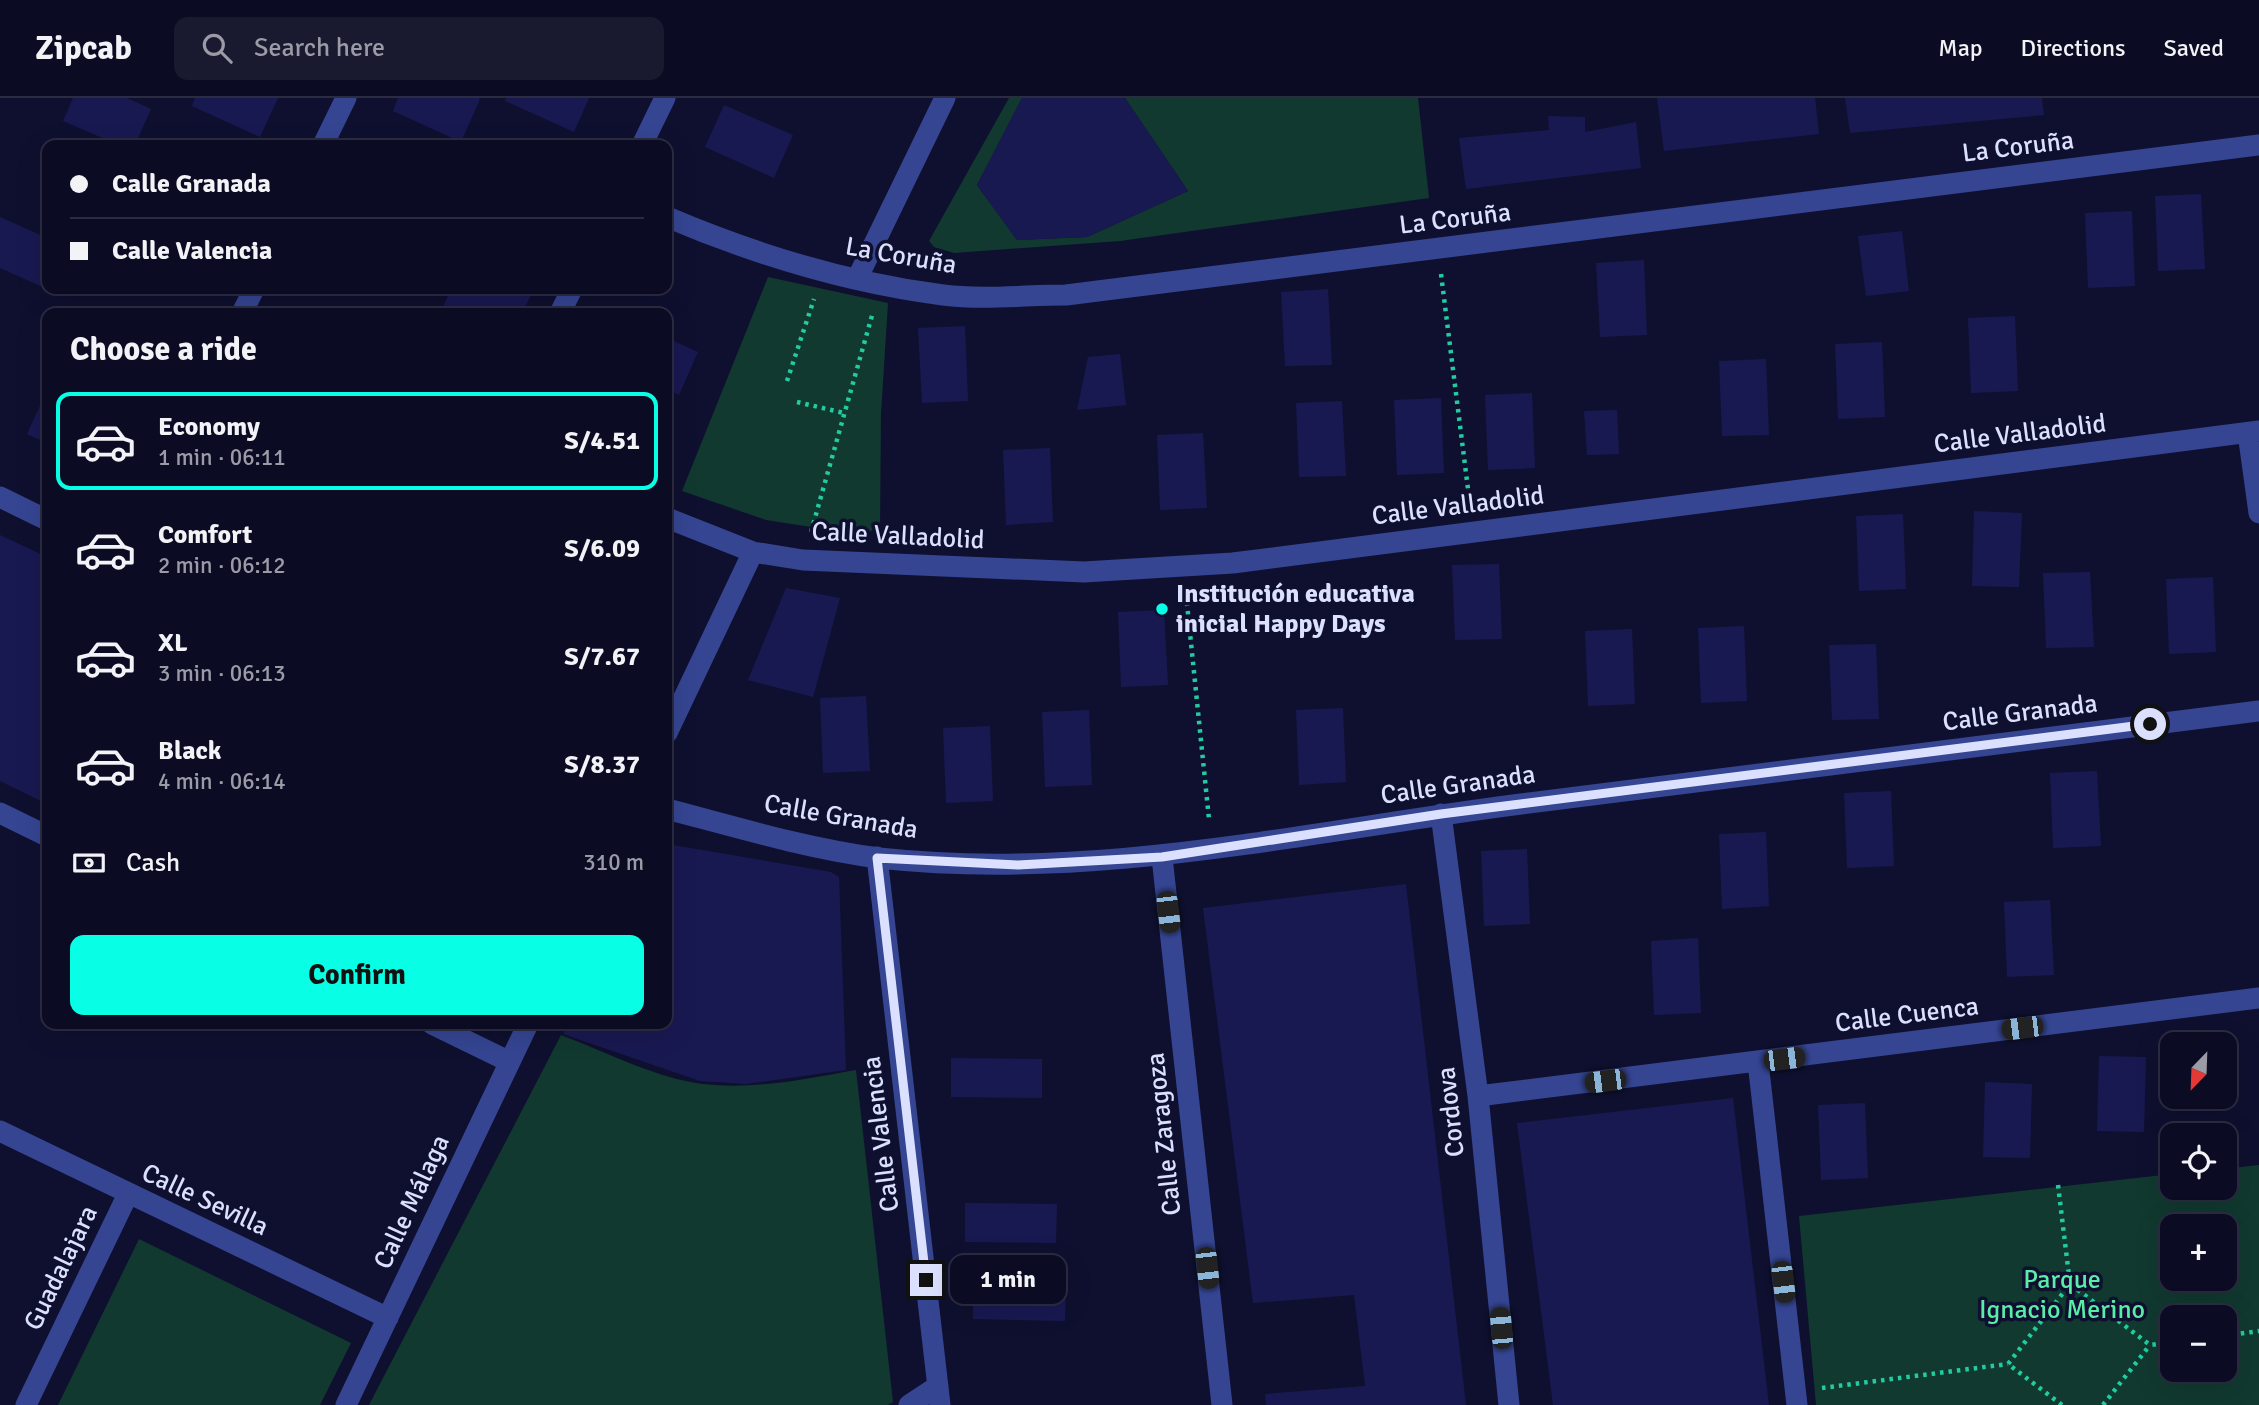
<!DOCTYPE html>
<html lang="en">
<head>
<meta charset="utf-8">
<style>
	:root { --surface:#0b0c23; --page:#191a30; --text:#f1f3f6; --muted:#9a9ba6; --line:#2b2c41; --accent:#08ffe5 }
	body { margin:0; font-family:Signika,sans-serif; background:var(--page); color:var(--text); height:100vh; display:flex; flex-direction:column; font-size:26px; white-space:nowrap }
	* { box-sizing:border-box; margin:0 }
	p { font-size:23px; color:var(--muted) }
	.icon { flex:none; width:38px; height:38px; fill:none; stroke:currentColor; stroke-width:2; stroke-linecap:round; stroke-linejoin:round }
	.map { position:relative; flex:1; overflow:hidden }
	.sheet { position:absolute; left:42px; top:210px; width:630px; height:721px; display:flex; flex-direction:column; background:var(--surface); border-radius:14px; box-shadow:0 7px 28px #0002,0 0 0 2px var(--line) }
	.sheet>* { flex:none }
	.banner { position:absolute; left:42px; top:42px; width:630px; height:154px; border-radius:14px; box-shadow:0 7px 28px #0002,0 0 0 2px var(--line); display:grid; align-content:center; height:154px; padding:0 28px; background:var(--surface) }
	.needle { width:46px; rotate:203deg }
	.tools { position:absolute; left:2160px; top:934px; display:grid; gap:14px }
	.tools a { display:grid; place-items:center; width:77px; height:77px; border-radius:14px; background:var(--surface); box-shadow:0 7px 28px #0002,0 0 0 2px var(--line); font-size:35px }
	.end { position:absolute; width:32px; height:32px; margin:-16px; border:9px solid #dce0ff; background:#111; box-shadow:0 0 0 4px #111 }
	.from { border-radius:50% }
	.bubble { position:absolute; height:49px; border-radius:14px; background:var(--surface); box-shadow:0 7px 28px #0002,0 0 0 2px var(--line); font-size:23px; font-weight:800; line-height:49px; text-align:center }
	.car { position:absolute; width:21px; height:42px; margin:-21px -10px; border-radius:9px; box-shadow:0 0 5px 2px #0007; background:linear-gradient(#222 24%,#8ab4d8 0 40%,#222 0 76%,#8ab4d8 0 86%,#222 0) }
	.banner b { display:flex; align-items:center; gap:24px; height:66px; font-size:26px }
	.banner b+b { border-top:2px solid var(--line) }
	.banner i { width:18px; height:18px; background:var(--text) }
	ul { padding:0; list-style:none }
	li { display:flex; align-items:center; gap:21px; height:98px; margin:0 14px 10px; padding:0 14px; border:4px solid transparent; border-radius:14px }
	li div { flex:1 }
	li b { display:block; font-size:26px }
	li em { font-style:normal; font-weight:800 }
	li.current { border-color:var(--accent) }
	li>.icon { width:63px; height:63px; stroke-width:1.5 }
	h2 { padding:0 28px; font-size:32px; line-height:84px }
	.pay { display:flex; align-items:center; gap:18px; height:77px; padding:0 28px; font-size:26px }
	.pay p { margin-inline-start:auto }
	.primary-button { display:flex; gap:14px; margin-top:auto; padding:14px 28px }
	.primary-button a { flex:1; height:80px; border-radius:14px; background:var(--accent); color:#111; font-size:28px; font-weight:800; line-height:80px; text-align:center }
	header { display:flex; align-items:center; gap:42px; box-sizing:border-box; height:98px; padding:0 35px; background:var(--surface); border-bottom:2px solid var(--line) }
	header strong { font-size:33px }
	nav { display:flex; gap:38px; margin-inline-start:auto; font-size:24px }
	.search { width:490px; height:63px; background:var(--page); display:flex; align-items:center; gap:18px; box-sizing:border-box; padding:0 24px; border-radius:14px; color:var(--muted); font-size:26px }
	.map>svg:first-child { display:block }
	.green { fill:#113930; fill-rule:evenodd }
	.building { fill:#191952 }
	.lines { fill:none; stroke-linecap:round; stroke-linejoin:round }
	.path { stroke:#23cca0; stroke-width:4.5; stroke-dasharray:3.5 5; stroke-linecap:butt }
	.minor { stroke:#354592; stroke-width:21 }
	.route { stroke:#dce0ff; stroke-width:9 }
	.poi-dot { fill:#08ffe5; stroke:#0f102f; stroke-width:2.5 }
	.labels { text-anchor:middle; dominant-baseline:central; stroke-width:7; stroke-linejoin:round; paint-order:stroke }
	.street-label { font-size:26px; fill:#dce0ff; stroke:#0f102f }
	.poi-label { font-size:26px; font-weight:bold; fill:#dce0ff; stroke:#0f102f; text-anchor:start }
	.park-label { font-size:26px; fill:#5aedaa; stroke:#0f102f }
</style>
</head>
<body>
<header>
<strong>Zipcab</strong>
<div class="search"><svg class="icon" aria-label="search" viewBox="0 0 24 24"><circle cx="10" cy="10" r="6"/><path d="M15 15l6 6"/></svg>Search here</div>
<nav><a>Map</a><a>Directions</a><a>Saved</a></nav>
</header>
<div class="map">
<svg width="2259" height="1307" viewBox="0 0 2259 1307">
	<rect width="100%" height="100%" fill="#0f102f"/>
	<path class="green" d="M1009,0H1022L977,87L1017,142L1087,139L1188,93L1125,0H1418L1429,100L1120,143L954,155L934,149L929,143Z
		M768,179L888,205L881,316L880,433L824,431L766,422L682,393Z
		M561,937C604,953 658,981 703,986C754,992 806,981 856,972L893,1304L888,1307H369Z
		M2259,1067V1307H1816L1799,1118L2172,1076V1090H2224V1071ZM2172,1129H2224V1181H2172ZM2172,1220H2224V1272H2172Z
		M139,1141L351,1245L320,1307H58Z"/>
	<path class="building" d="M73,0H127L151,11L135,47H119L63,23Z
		M195,0H278L260,39L192,8Z
		M398,0H478L480,1L461,44L393,13Z
		M506,0H589L574,34L505,3Z
		M1022,0H1125L1188,93L1087,139L1017,142L977,87Z
		M1657,0H1815L1819,36L1664,53Z
		M1845,0H2042L2044,17L1850,35Z
		M724,7L793,37L774,80L705,49Z
		M1548,18L1585,19V34L1636,24L1641,70L1466,91L1459,40L1549,32Z
		M2201,96L2205,171L2158,173L2155,98Z
		M2132,113L2135,188L2088,190L2085,115Z
		M0,119L47,140V191L0,170Z
		M1902,133L1909,193L1866,198L1858,138Z
		M1644,162L1647,237L1600,239L1596,165Z
		M451,191H517L531,197L522,215H457L443,209Z
		M1328,191L1332,267L1285,268L1281,194Z
		M2015,218L2018,293L1971,295L1968,220Z
		M965,228L968,303L922,305L918,230Z
		M667,240L698,254L679,297L667,291Z
		M1882,244L1885,319L1838,321L1835,246Z
		M1120,256L1126,307L1077,312L1088,259Z
		M1766,261L1769,337L1722,338L1719,263Z
		M47,292V345L27,336Z
		M1532,295L1535,370L1488,372L1485,297Z
		M1441,300L1444,375L1397,377L1394,302Z
		M1342,303L1346,378L1299,379L1296,305Z
		M1617,312L1619,356L1587,357L1584,313Z
		M1203,335L1207,410L1160,412L1157,337Z
		M1050,350L1053,424L1006,427L1003,352Z
		M1974,413L2022,415L2019,489L1972,488Z
		M1903,416L1906,491L1859,493L1856,418Z
		M0,437L47,459V706L0,683Z
		M1499,466L1502,541L1455,542L1452,467Z
		M2090,474L2094,549L2046,550L2043,475Z
		M2213,479L2216,554L2169,556L2166,481Z
		M786,490L840,500L813,599L748,582Z
		M1164,512L1168,587L1121,589L1118,514Z
		M1744,528L1747,603L1701,605L1698,530Z
		M1632,531L1635,606L1588,608L1585,533Z
		M1876,546L1879,621L1832,622L1829,547Z
		M866,598L870,673L823,675L820,600Z
		M1343,610L1346,684L1299,687L1296,612Z
		M1089,612L1092,687L1045,689L1042,614Z
		M990,628L993,703L946,705L943,630Z
		M2097,673L2101,748L2053,750L2050,675Z
		M1891,693L1894,768L1847,770L1844,695Z
		M1766,734L1769,808L1722,811L1719,736Z
		M667,746L831,774L839,779L846,972L746,986L700,983L563,936L568,926H667Z
		M1527,751L1530,826L1484,828L1481,753Z
		M1406,786L1466,1307H1266L1265,1296L1365,1288L1354,1197L1253,1205L1203,810Z
		M2050,802L2054,877L2007,879L2004,804Z
		M1698,840L1701,915L1654,917L1651,843Z
		M2099,958L2146,959L2144,1034L2097,1033Z
		M951,960L1042,961V1000L951,999Z
		M1985,984L2032,986L2030,1060L1983,1059Z
		M1733,1000L1769,1307H1553L1517,1025Z
		M1865,1005L1868,1080L1821,1082L1818,1007Z
		M965,1105L1057,1106L1056,1145L965,1144Z
		M973,1183L1066,1184L1065,1223L973,1221Z"/>
	<g class="lines">
		<path class="path" d="M1441,176L1470,407
			M787,283L814,201
			M797,304L844,315
			M811,434L873,214
			M1186,496L1209,721
			M2058,1087L2070,1186
			M2224,1238L2259,1233
			M1822,1290L2008,1266
			M2062,1307L2008,1266L2070,1186L2150,1247L2172,1244
			M2103,1307L2150,1247"/>
		<path class="minor" d="M323,47L346,0
			M642,47L665,0
			M667,119C754,156 849,185 943,197C983,202 1026,197 1066,197L2259,47
			M857,181L945,0
			M242,215L254,191
			M560,215L572,191
			M2248,335L2259,415
			M0,399L47,422
			M667,420L753,454L803,462L1084,474L1233,465L2259,333
			M667,635L753,454
			M667,711C735,729 809,751 879,760C1095,784 1308,733 1521,706C1767,675 2013,644 2259,613
			M0,715L47,738
			M1441,716L1478,998L1509,1307
			M877,759L940,1307
			M1162,759L1222,1307
			M432,926L510,964
			M1758,964L1797,1307
			M1478,998L2259,900
			M0,1033L388,1220
			M26,1307L128,1096
			M346,1307L528,926
			M909,1307L938,1288"/>
	</g>
	<g class="lines">
		<path class="route" d="M926,1182L877,760L1018,767L1162,759L1441,716L2150,626"/>
	</g>
	<circle class="poi-dot" cx="1162" cy="511" r="7"/>
	<g class="labels">
		<g class="street-label">
			<text transform="translate(2018 49) rotate(-7)">La Coruña</text>
			<text transform="translate(1455 121) rotate(-7)">La Coruña</text>
			<text transform="translate(901 158) rotate(10)">La Coruña</text>
			<text transform="translate(2020 336) rotate(-7)">Calle Valladolid</text>
			<text transform="translate(1458 408) rotate(-7)">Calle Valladolid</text>
			<text transform="translate(898 438) rotate(3)">Calle Valladolid</text>
			<text transform="translate(2020 615) rotate(-7)">Calle Granada</text>
			<text transform="translate(1458 687) rotate(-8)">Calle Granada</text>
			<text transform="translate(841 719) rotate(10)">Calle Granada</text>
			<text transform="translate(1907 917) rotate(-7)">Calle Cuenca</text>
			<text transform="translate(1451 1014) rotate(-96)">Cordova</text>
			<text transform="translate(881 1036) rotate(-97)">Calle Valencia</text>
			<text transform="translate(1164 1036) rotate(-96)">Calle Zaragoza</text>
			<text transform="translate(205 1102) rotate(25)">Calle Sevilla</text>
			<text transform="translate(412 1104) rotate(-65)">Calle Málaga</text>
			<text transform="translate(61 1170) rotate(-64)">Guadalajara</text>
		</g>
		<g class="poi-label">
			<text x="1176" y="496">Institución educativa<tspan x="1176" dy="30">inicial Happy Days</tspan></text>
		</g>
		<g class="park-label">
			<text x="2062" y="1182">Parque<tspan x="2062" dy="30">Ignacio Merino</tspan></text>
		</g>
	</g>
</svg>
<div class="tools">
<a><svg class="needle" viewBox="-14 -14 28 28"><path d="M0-13l5 13h-10z" fill="#e53935"/><path d="M0 13l5-13h-10z" fill="#9a9ba6"/></svg></a>
<a><svg class="icon" aria-label="locate" viewBox="0 0 24 24"><circle cx="12" cy="12" r="6"/><path d="M12 2v4M12 18v4M2 12h4M18 12h4"/></svg></a>
<a>+</a>
<a>−</a>
</div>
<i class="end from" style="left:2150px;top:626px"></i>
<i class="end" style="left:926px;top:1182px"></i>
<div class="bubble" style="left:950px;top:1157px;width:116px">1 min</div>
<i class="car" style="left:1168px;top:814px;rotate:173deg"></i>
<i class="car" style="left:2022px;top:930px;rotate:263deg"></i>
<i class="car" style="left:1784px;top:961px;rotate:83deg"></i>
<i class="car" style="left:1605px;top:983px;rotate:263deg"></i>
<i class="car" style="left:1207px;top:1170px;rotate:174deg"></i>
<i class="car" style="left:1783px;top:1184px;rotate:173deg"></i>
<i class="car" style="left:1501px;top:1230px;rotate:355deg"></i>
<div class="banner">
<b><i class="from"></i>Calle Granada</b>
<b><i></i>Calle Valencia</b>
</div>
<section class="sheet">
<h2>Choose a ride</h2>
<ul>
<li class="current"><svg class="icon" aria-label="car" viewBox="0 0 24 24"><path d="M5 17H2v-5l4-1 3-4h7l3 4 3 1v5h-3M9 17h6M6 11h13"/><circle cx="7" cy="17" r="2"/><circle cx="17" cy="17" r="2"/></svg><div><b>Economy</b><p>1 min · 06:11</p></div><em>S/4.51</em></li>
<li><svg class="icon" aria-label="car" viewBox="0 0 24 24"><path d="M5 17H2v-5l4-1 3-4h7l3 4 3 1v5h-3M9 17h6M6 11h13"/><circle cx="7" cy="17" r="2"/><circle cx="17" cy="17" r="2"/></svg><div><b>Comfort</b><p>2 min · 06:12</p></div><em>S/6.09</em></li>
<li><svg class="icon" aria-label="car" viewBox="0 0 24 24"><path d="M5 17H2v-5l4-1 3-4h7l3 4 3 1v5h-3M9 17h6M6 11h13"/><circle cx="7" cy="17" r="2"/><circle cx="17" cy="17" r="2"/></svg><div><b>XL</b><p>3 min · 06:13</p></div><em>S/7.67</em></li>
<li><svg class="icon" aria-label="car" viewBox="0 0 24 24"><path d="M5 17H2v-5l4-1 3-4h7l3 4 3 1v5h-3M9 17h6M6 11h13"/><circle cx="7" cy="17" r="2"/><circle cx="17" cy="17" r="2"/></svg><div><b>Black</b><p>4 min · 06:14</p></div><em>S/8.37</em></li>
</ul>
<div class="pay"><svg class="icon" aria-label="cash" viewBox="0 0 24 24"><path d="M3 7h18v10H3z"/><circle cx="12" cy="12" r="2"/></svg>Cash<p>310 m</p></div>
<div class="primary-button"><a>Confirm</a></div>
</section>
</div>
</body>
</html>
